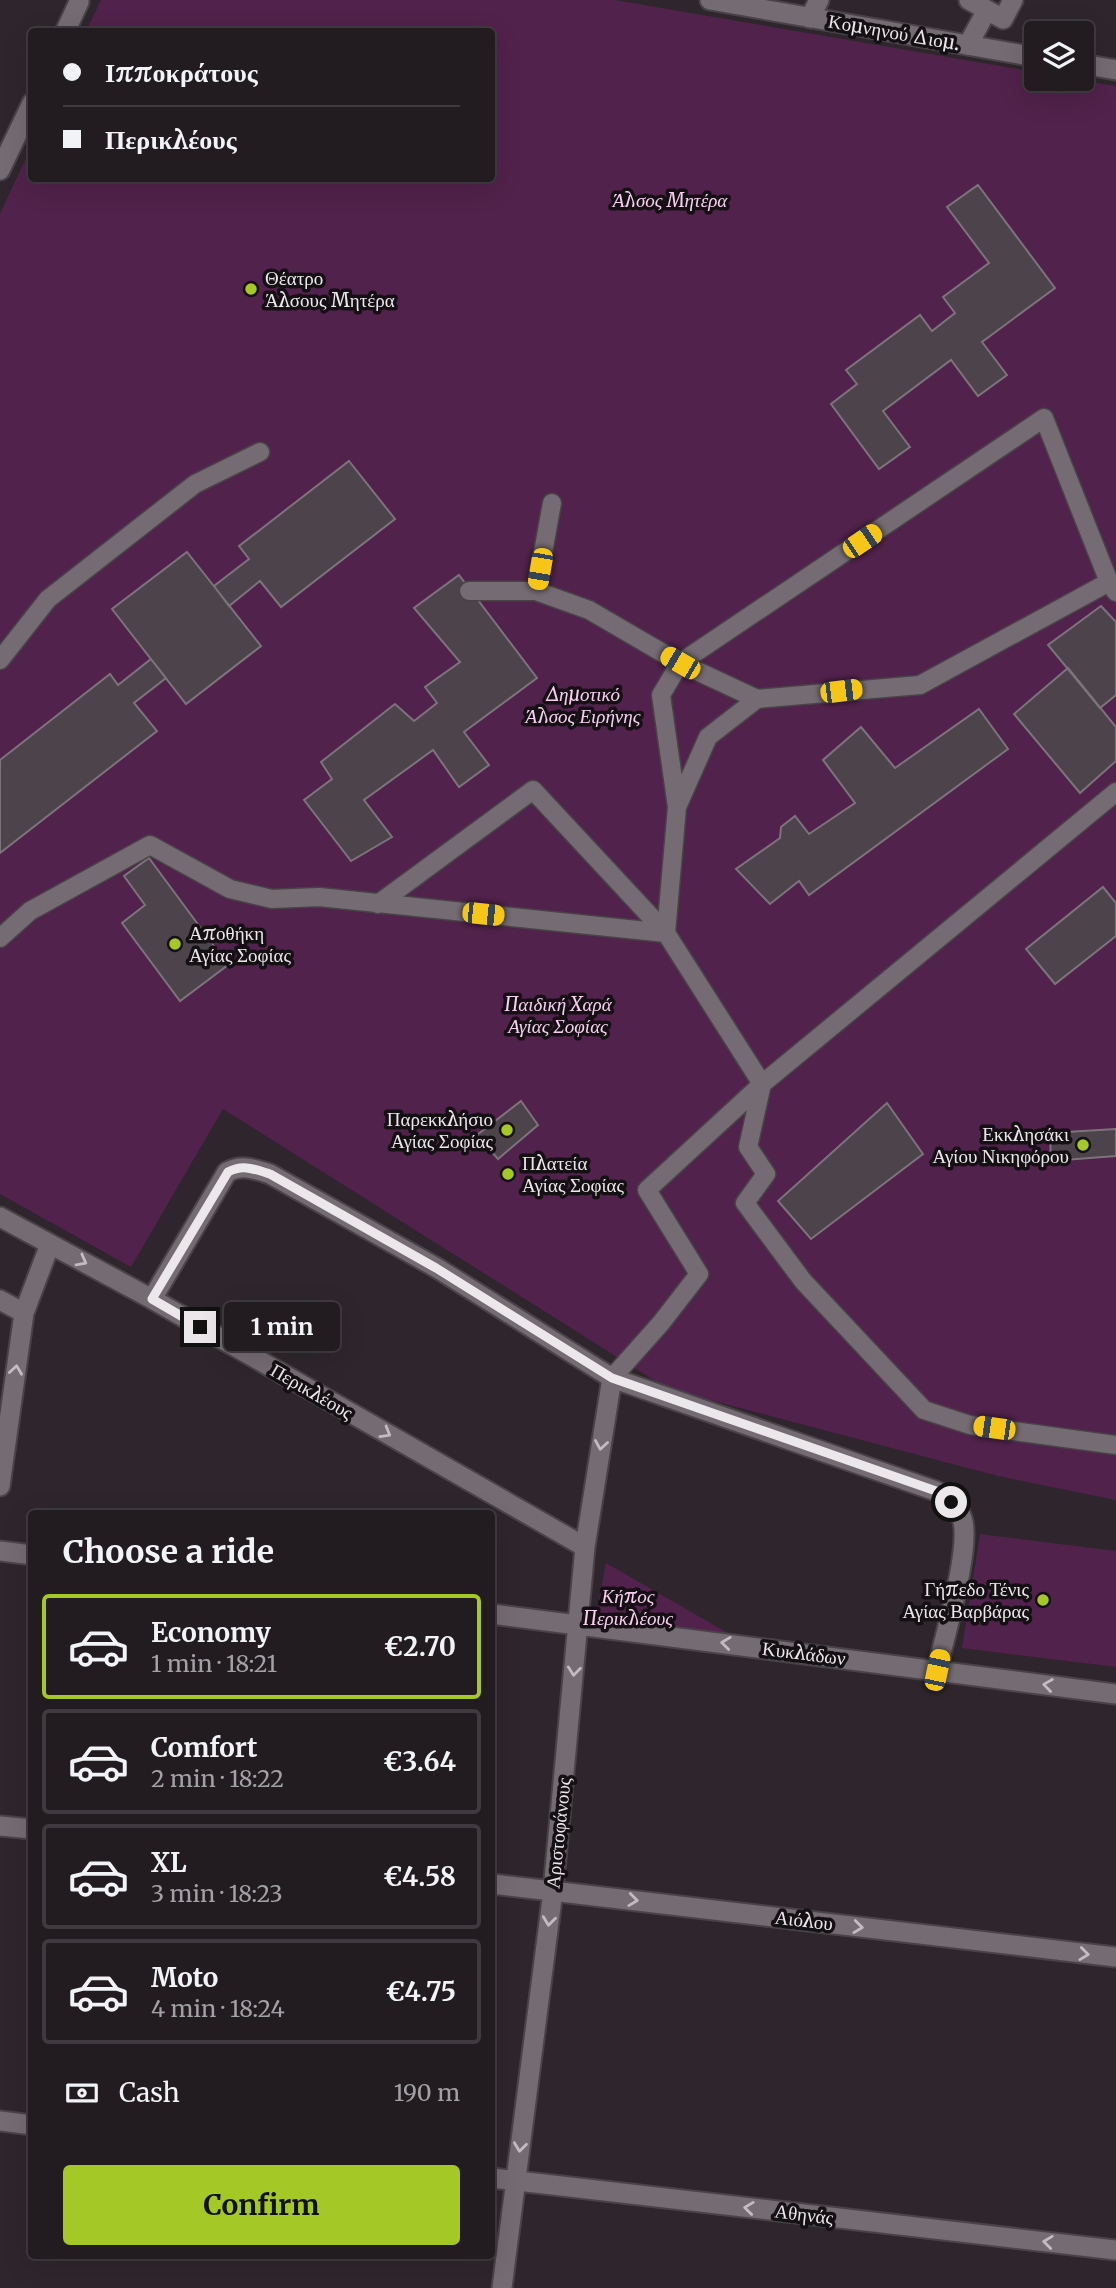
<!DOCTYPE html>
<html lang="en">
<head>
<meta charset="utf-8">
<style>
	:root { --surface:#221c21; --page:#2e292e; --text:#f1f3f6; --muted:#a2a1a5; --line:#3f3a3f; --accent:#a4c825 }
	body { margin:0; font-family:Merriweather,serif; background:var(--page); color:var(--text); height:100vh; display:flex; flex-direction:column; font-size:26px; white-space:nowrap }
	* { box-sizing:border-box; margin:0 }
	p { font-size:23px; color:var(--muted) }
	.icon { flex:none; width:38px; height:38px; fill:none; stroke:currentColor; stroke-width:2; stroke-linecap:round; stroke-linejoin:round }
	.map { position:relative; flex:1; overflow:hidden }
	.panel { position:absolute; left:28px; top:1510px; width:467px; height:749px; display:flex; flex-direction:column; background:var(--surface); border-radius:7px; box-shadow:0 7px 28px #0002,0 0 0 2px var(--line) }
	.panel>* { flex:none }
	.banner { position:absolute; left:28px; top:28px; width:467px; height:154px; border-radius:7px; box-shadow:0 7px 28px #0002,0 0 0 2px var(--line); display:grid; align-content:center; height:154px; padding:0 35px; background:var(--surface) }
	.tools { position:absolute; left:1024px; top:21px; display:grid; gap:14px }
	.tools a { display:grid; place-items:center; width:70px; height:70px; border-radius:7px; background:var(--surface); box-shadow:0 7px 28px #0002,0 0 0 2px var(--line); font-size:35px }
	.end { position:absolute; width:32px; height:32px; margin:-16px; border:9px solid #ece7eb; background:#111; box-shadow:0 0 0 4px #111 }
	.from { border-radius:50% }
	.bubble { position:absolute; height:49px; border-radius:7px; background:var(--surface); box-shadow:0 7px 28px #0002,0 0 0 2px var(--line); font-size:23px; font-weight:700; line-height:49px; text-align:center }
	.car { position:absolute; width:21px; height:42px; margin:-21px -10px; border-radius:9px; box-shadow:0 0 5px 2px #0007; background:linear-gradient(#f5c518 24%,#345 0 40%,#f5c518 0 76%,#345 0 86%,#f5c518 0) }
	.banner b { display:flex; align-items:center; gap:24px; height:66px; font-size:26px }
	.banner b+b { border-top:2px solid var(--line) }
	.banner i { width:18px; height:18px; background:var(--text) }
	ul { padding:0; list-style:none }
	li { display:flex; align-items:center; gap:21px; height:105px; margin:0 14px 10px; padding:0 21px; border:4px solid var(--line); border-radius:7px }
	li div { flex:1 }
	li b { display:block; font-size:26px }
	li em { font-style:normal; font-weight:700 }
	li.active { border-color:var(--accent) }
	li>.icon { width:63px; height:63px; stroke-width:1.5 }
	h2 { padding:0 35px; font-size:32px; line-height:84px }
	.pay { display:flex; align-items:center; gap:18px; height:77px; padding:0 35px; font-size:26px }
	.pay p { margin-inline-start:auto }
	.button { display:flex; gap:14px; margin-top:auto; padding:14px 35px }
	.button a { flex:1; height:80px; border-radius:7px; background:var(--accent); color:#111; font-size:28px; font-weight:700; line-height:80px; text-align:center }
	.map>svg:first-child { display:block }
	.green { fill:#51224b }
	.building { fill:#4c444a; stroke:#7d747b; stroke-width:2 }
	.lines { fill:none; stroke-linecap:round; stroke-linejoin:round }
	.service-casing { stroke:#494348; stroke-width:21 }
	.pedestrian-casing { stroke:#494348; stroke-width:23 }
	.minor-casing { stroke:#494348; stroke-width:23 }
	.service { stroke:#756c73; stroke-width:18 }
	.pedestrian { stroke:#756c73; stroke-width:19 }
	.minor { stroke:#756c73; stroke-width:19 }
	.oneway { stroke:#c2bcc1 }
	.route { stroke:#ece7eb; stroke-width:9 }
	.poi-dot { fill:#a4c825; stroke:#141013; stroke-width:2.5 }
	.labels { text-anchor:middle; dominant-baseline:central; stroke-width:7; stroke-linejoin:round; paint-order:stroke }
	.street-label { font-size:19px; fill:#ece7eb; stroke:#141013 }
	.park-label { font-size:19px; font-style:italic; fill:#f8cff1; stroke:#141013 }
	.poi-label { font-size:19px; fill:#ece7eb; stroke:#141013; text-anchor:start }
</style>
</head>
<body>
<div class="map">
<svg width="1116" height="2288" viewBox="0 0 1116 2288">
	<rect width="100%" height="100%" fill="#2e262c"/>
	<path class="green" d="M101,0H615L1036,72V79H1072L1116,86V1500L998,1476L668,1389L223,1109L131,1267L0,1194V214L31,147L32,178H492V32L86,31Z
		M980,1534L1116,1551V1667L962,1648Z
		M606,1563L747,1644L593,1632Z"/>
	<path class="building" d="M978,185L1055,288L982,342L1007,375L978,396L951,360L883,411L910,447L879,469L831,404L857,384L846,370L920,315L932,331L955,313L943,297L989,263L947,207Z
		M349,461L395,519L281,607L260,581L229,606L214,586L249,559L239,546Z
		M187,552L261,646L186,704L112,609Z
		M459,575L537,678L464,732L489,765L459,787L433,750L364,800L392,837L351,861L304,800L332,779L321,762L395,704L414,721L437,703L425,687L460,662L414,608Z
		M1101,606L1116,622V695L1100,708L1048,645Z
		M151,659L166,678L134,703L157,731L0,853V760L110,674L118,685Z
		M1068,668L1116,727V761L1080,793L1014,714Z
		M979,709L1008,749L809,895L799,881L770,904L736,869L780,838L781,827L795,816L809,834L855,803L823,760L861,727L895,768Z
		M149,858L228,965L180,1001L122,923L145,905L124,876Z
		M1103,887L1116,903V936L1055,984L1026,949Z
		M521,1101L538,1125L498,1159L477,1135Z
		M887,1103L923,1154L811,1239L778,1201Z
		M1116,1129V1156L1051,1161L1050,1133Z"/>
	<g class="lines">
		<defs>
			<path id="service" d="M552,503L536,591L589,610L680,663L757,699
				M469,591H536
				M0,660L48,599L195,484L260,452
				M677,807L661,695L680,663L1044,418L1109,582L1116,592
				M378,904L533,790L666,933L762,1084L748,1147L766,1174L745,1203L803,1281L924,1410L970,1425L1116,1445
				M0,938L30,911L150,845L230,889L272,899L319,897L666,933L677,807L708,737L757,699L920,685L1109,582
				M612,1378L661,1323L699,1274L647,1190L762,1084L1116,792"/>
			<path id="pedestrian" d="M710,0L1036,57
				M1082,64L1116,70"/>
			<path id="minor" d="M969,0L1003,19L1013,0
				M810,18L819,0
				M65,32L79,2
				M968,45L987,10
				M0,170L32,103
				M0,1217L152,1299L585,1547
				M152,1299L227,1172C243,1164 254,1169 270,1174L437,1268L612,1378L936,1491C947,1498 958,1506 962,1518C972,1546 944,1638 937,1670
				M0,1300L24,1313
				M0,1486L24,1313L50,1244
				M0,1551L32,1555
				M492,1614L1116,1694
				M0,1826L32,1829
				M492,1884L1116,1957
				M0,2121L32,2125
				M492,2178L1116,2250
				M502,2288L553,1891L585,1547L612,1378"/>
		</defs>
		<use href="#service" class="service-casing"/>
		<use href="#pedestrian" class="pedestrian-casing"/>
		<use href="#minor" class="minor-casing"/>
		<use href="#service" class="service"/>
		<use href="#pedestrian" class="pedestrian"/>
		<use href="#minor" class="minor"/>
	</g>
	<defs><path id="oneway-chevron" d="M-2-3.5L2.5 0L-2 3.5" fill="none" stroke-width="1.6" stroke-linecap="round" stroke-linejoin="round" transform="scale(1.75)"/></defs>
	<g class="oneway">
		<use href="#oneway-chevron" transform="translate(82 1261) rotate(28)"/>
		<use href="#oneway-chevron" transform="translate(16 1370) rotate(-82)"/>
		<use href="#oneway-chevron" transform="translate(386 1433) rotate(30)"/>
		<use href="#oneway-chevron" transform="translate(601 1445) rotate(99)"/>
		<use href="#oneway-chevron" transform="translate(726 1643) rotate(-173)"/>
		<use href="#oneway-chevron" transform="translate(574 1671) rotate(96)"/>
		<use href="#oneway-chevron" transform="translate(1048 1685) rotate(-172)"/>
		<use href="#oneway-chevron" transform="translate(633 1900) rotate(7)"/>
		<use href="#oneway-chevron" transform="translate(549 1921) rotate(97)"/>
		<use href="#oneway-chevron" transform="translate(858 1927) rotate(7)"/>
		<use href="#oneway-chevron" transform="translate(1084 1954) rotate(7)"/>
		<use href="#oneway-chevron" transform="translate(520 2147) rotate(97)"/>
		<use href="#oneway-chevron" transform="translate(749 2208) rotate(-173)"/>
		<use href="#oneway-chevron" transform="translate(1048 2242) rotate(-173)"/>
	</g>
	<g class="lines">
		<path class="route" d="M200,1327L152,1299L228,1172C243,1164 254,1169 270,1174L436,1268L612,1378L936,1491L951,1502"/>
	</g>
	<g class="poi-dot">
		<circle cx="251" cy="289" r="7"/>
		<circle cx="175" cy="944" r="7"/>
		<circle cx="507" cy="1130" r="7"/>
		<circle cx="1083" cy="1145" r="7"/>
		<circle cx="508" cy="1174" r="7"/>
		<circle cx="1043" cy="1600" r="7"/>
	</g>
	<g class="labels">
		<g class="street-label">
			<text transform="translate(894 32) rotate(10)">Κομνηνού Διομ.</text>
			<text transform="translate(312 1391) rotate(30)">Περικλέους</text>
			<text transform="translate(804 1653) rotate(7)">Κυκλάδων</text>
			<text transform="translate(558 1833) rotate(-84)">Αριστοφάνους</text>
			<text transform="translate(804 1920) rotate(7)">Αιόλου</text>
			<text transform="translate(804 2214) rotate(7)">Αθηνάς</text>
		</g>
		<g class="park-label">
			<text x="670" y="200">Άλσος Μητέρα</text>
			<text x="583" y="694">Δημοτικό<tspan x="583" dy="22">Άλσος Ειρήνης</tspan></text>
			<text x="558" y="1004">Παιδική Χαρά<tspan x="558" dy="22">Αγίας Σοφίας</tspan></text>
			<text x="628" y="1596">Κήπος<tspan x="628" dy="22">Περικλέους</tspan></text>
		</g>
		<g class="poi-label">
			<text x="265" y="278">Θέατρο<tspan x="265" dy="22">Άλσους Μητέρα</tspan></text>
			<text x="189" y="933">Αποθήκη<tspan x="189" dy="22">Αγίας Σοφίας</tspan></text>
			<text x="493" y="1119" text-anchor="end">Παρεκκλήσιο<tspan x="493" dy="22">Αγίας Σοφίας</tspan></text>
			<text x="1069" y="1134" text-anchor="end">Εκκλησάκι<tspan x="1069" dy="22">Αγίου Νικηφόρου</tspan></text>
			<text x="522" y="1163">Πλατεία<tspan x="522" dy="22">Αγίας Σοφίας</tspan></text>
			<text x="1029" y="1589" text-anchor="end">Γήπεδο Τένις<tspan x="1029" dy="22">Αγίας Βαρβάρας</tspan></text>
		</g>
	</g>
</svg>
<div class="tools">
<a><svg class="icon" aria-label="layers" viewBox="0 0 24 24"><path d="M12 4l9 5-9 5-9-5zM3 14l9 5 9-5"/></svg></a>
</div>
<i class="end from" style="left:951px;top:1502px"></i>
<i class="end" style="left:200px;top:1327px"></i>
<div class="bubble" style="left:224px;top:1302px;width:116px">1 min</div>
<i class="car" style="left:862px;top:541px;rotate:56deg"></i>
<i class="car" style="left:540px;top:569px;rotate:190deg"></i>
<i class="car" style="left:680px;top:663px;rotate:300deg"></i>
<i class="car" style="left:841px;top:691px;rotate:83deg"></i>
<i class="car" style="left:483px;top:914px;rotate:96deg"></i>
<i class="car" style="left:994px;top:1428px;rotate:278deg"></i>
<i class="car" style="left:937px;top:1670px;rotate:12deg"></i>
<div class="banner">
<b><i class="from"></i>Ιπποκράτους</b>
<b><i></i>Περικλέους</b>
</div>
<section class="panel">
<h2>Choose a ride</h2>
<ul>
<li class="active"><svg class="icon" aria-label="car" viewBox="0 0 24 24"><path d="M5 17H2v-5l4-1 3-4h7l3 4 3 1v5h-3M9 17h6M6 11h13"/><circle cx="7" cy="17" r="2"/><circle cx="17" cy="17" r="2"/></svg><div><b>Economy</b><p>1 min · 18:21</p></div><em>€2.70</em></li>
<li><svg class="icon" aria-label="car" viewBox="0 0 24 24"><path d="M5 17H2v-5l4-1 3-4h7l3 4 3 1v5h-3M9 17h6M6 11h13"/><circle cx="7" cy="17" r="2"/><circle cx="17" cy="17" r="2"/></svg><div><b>Comfort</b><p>2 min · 18:22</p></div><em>€3.64</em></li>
<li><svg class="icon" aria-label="car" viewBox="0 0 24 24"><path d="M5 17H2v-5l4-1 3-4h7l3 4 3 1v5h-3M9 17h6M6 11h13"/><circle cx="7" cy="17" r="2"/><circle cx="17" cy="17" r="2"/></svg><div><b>XL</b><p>3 min · 18:23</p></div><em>€4.58</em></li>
<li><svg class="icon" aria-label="car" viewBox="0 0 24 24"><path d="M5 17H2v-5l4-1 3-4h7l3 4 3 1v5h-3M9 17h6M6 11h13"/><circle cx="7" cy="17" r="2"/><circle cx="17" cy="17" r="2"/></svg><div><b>Moto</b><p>4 min · 18:24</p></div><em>€4.75</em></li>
</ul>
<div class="pay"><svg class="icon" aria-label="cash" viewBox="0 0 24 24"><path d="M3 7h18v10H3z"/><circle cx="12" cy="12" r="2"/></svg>Cash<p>190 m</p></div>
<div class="button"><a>Confirm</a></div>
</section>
</div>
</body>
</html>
